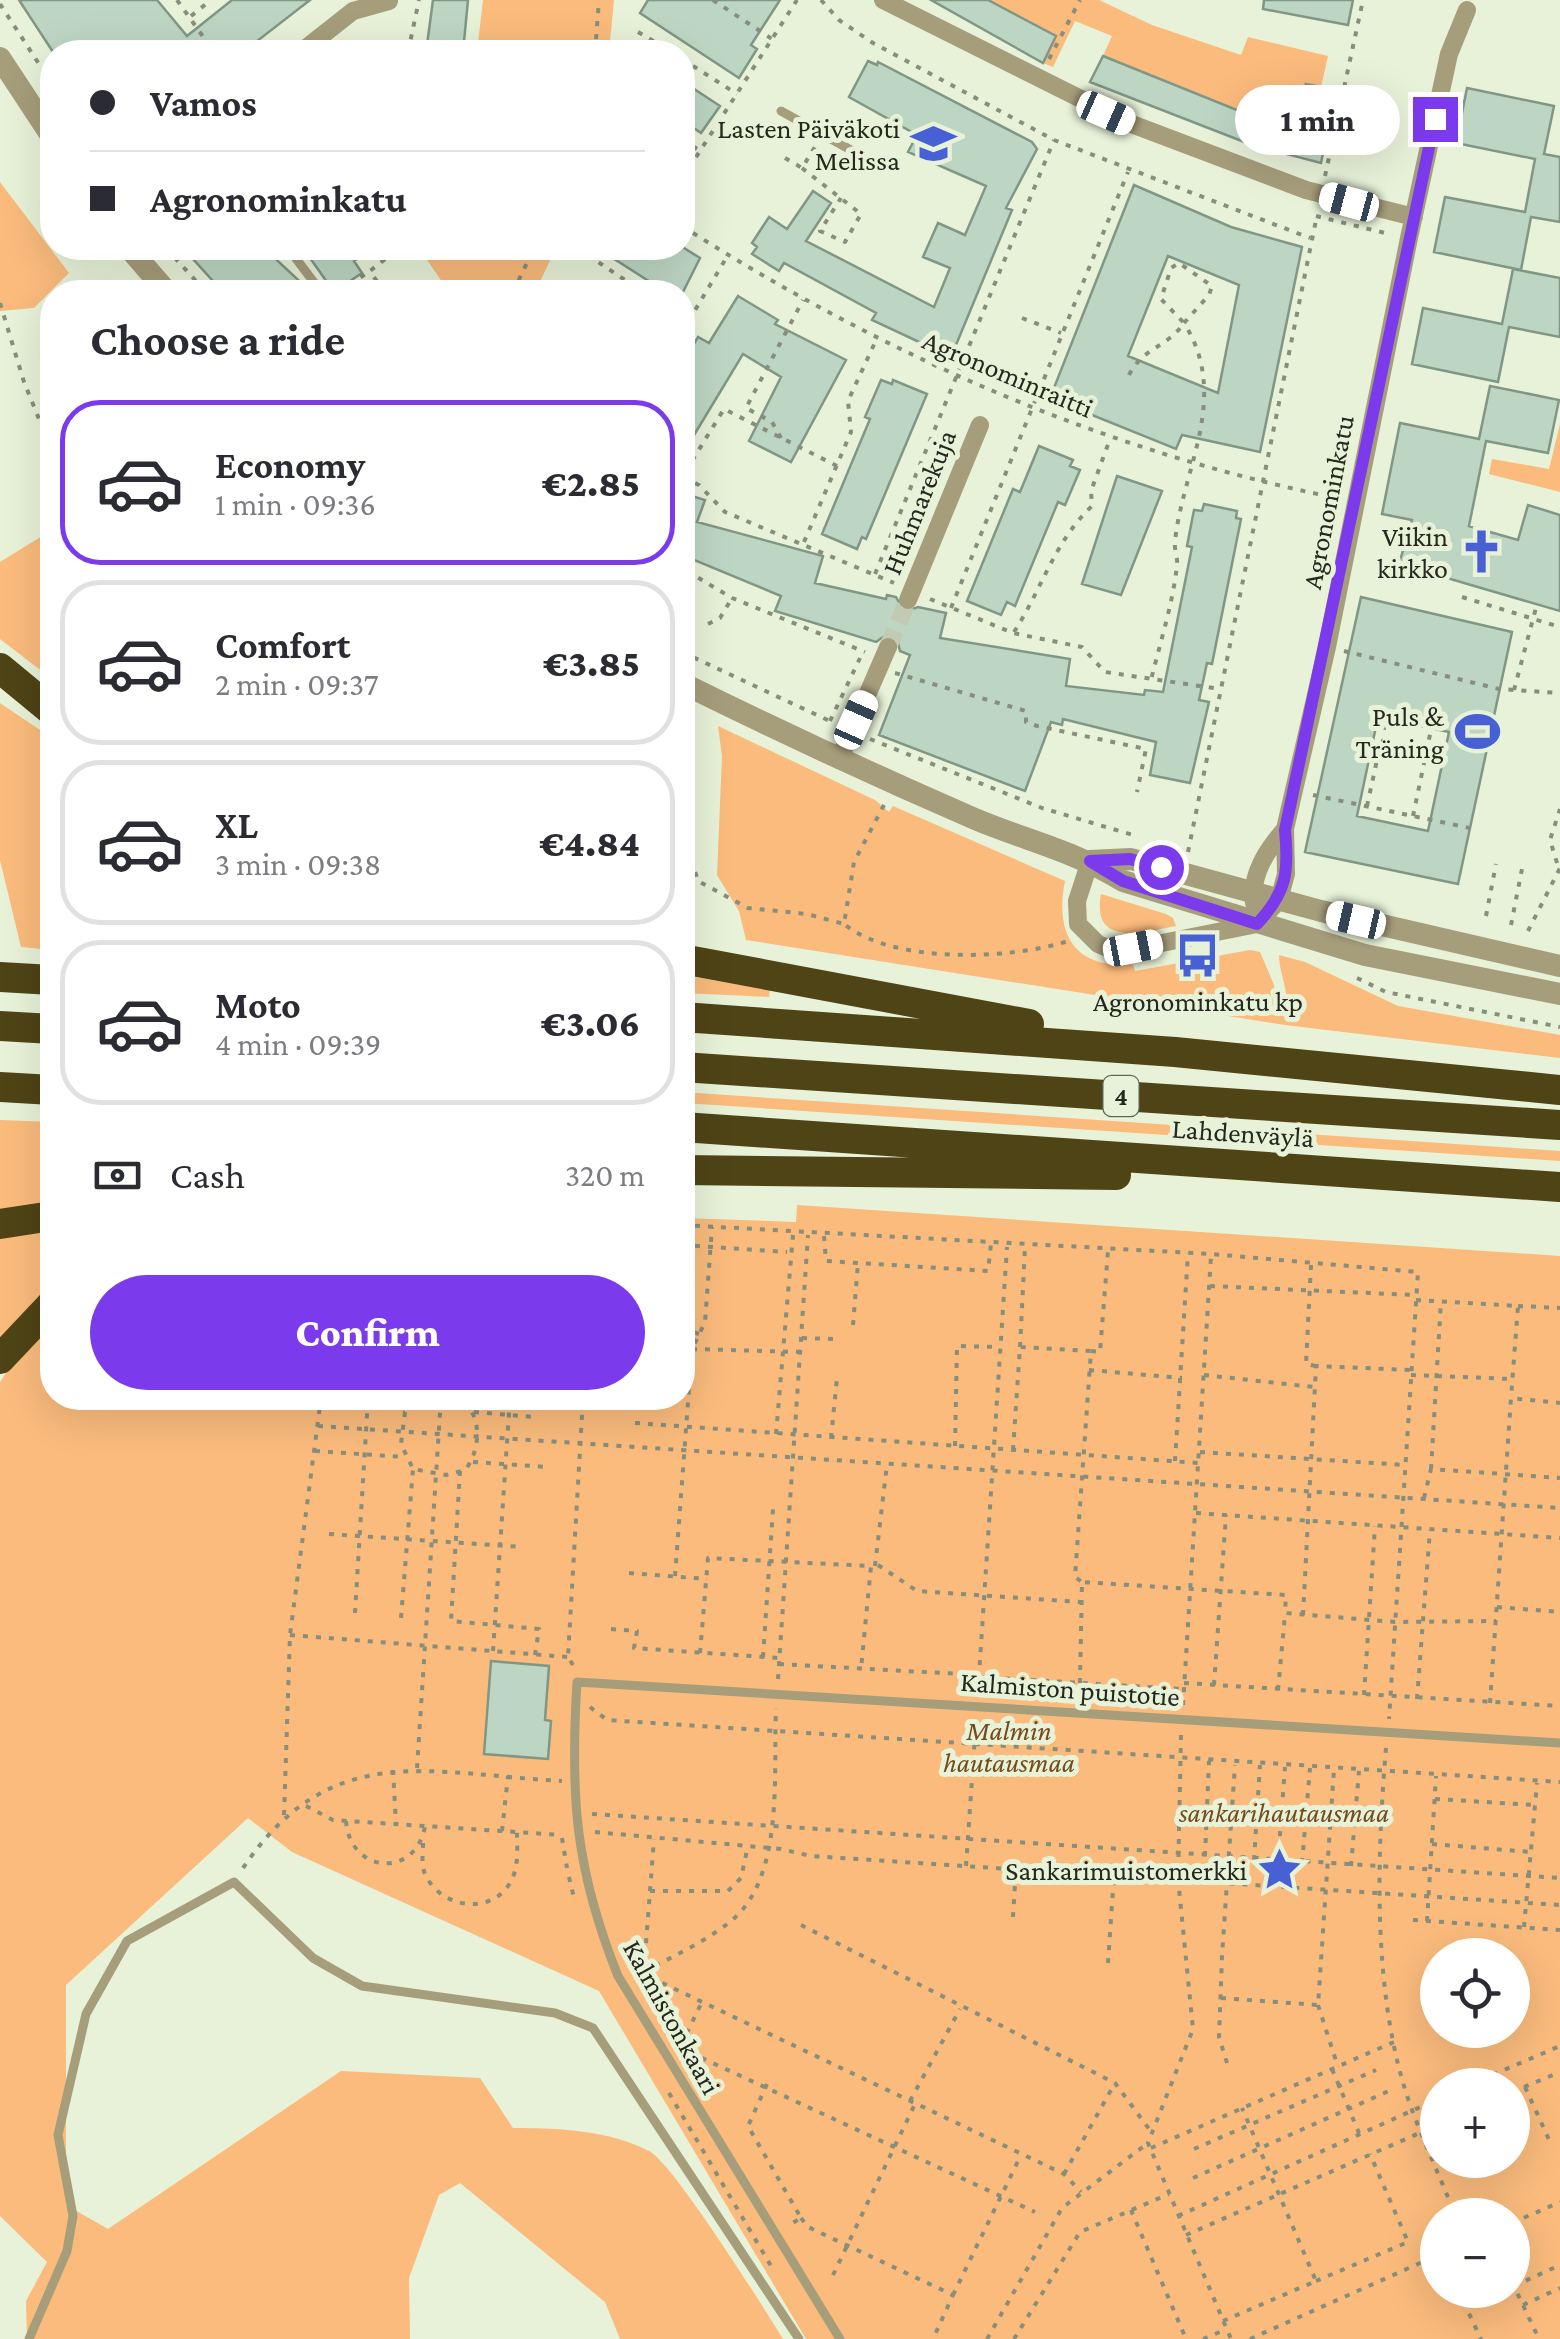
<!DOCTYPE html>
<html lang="en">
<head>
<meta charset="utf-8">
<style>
	:root { --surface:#fff; --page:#f7f7f7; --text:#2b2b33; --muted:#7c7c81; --line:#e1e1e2; --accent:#7c3aed }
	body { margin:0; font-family:"Crimson Pro",serif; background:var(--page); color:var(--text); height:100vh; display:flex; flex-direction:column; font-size:38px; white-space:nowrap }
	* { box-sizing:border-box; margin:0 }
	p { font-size:32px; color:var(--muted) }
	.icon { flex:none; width:55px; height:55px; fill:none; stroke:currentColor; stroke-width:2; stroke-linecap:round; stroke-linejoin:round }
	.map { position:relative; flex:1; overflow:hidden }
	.sheet { position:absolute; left:40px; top:280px; width:655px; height:1130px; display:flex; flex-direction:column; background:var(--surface); border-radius:40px; box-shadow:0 10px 40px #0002 }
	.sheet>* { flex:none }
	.top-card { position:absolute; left:40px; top:40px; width:655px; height:220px; border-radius:40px; box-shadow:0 10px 40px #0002; display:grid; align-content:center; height:220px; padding:0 50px; background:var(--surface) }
	.tools { position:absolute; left:1420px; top:1938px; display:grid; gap:20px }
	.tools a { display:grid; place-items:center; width:110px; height:110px; border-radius:50%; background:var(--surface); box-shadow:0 10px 40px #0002; font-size:50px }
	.end { position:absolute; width:45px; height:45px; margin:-22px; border:12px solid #7c3aed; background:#fff; box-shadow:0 0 0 5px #fff }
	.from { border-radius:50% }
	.bubble { position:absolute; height:70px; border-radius:35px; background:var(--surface); box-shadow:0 10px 40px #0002; font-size:32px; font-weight:800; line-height:70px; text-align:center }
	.car { position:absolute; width:30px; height:60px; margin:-30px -15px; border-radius:12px; box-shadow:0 0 8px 2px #0007; background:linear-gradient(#fff 24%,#345 0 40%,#fff 0 76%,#345 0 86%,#fff 0) }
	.top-card b { display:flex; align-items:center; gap:35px; height:95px; font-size:38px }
	.top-card b+b { border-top:2px solid var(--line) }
	.top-card i { width:25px; height:25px; background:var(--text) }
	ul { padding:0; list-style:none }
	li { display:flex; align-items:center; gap:30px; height:165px; margin:0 20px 15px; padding:0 30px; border:5px solid var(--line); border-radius:40px }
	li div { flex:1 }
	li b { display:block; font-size:38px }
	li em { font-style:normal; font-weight:800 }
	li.active { border-color:var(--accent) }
	li>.icon { width:90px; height:90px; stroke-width:1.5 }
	h2 { padding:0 50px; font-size:45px; line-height:120px }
	.pay { display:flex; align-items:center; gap:25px; height:110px; padding:0 50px; font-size:38px }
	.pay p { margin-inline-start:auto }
	.button { display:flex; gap:20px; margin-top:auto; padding:20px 50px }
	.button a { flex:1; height:115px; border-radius:60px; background:var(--accent); color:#fff; font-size:40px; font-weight:800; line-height:115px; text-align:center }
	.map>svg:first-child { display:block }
	.green { fill:#fabb7c; fill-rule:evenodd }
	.building { fill:#bdd6c3; stroke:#809786; stroke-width:2.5; fill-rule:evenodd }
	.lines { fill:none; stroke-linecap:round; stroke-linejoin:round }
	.minor-tunnel { stroke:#c1cab3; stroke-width:18; stroke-dasharray:18 9; stroke-linecap:butt }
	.path { stroke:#878e7c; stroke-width:4; stroke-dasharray:5 8; stroke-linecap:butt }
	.service { stroke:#a69d7b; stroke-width:9 }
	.minor { stroke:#a69d7b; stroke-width:18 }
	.tertiary { stroke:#a69d7b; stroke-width:22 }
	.motorway { stroke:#4f4416; stroke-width:30 }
	.route { stroke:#7c3aed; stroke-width:12 }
	.labels { text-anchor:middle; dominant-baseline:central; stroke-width:10; stroke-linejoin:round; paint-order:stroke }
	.shield { fill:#e8f2d8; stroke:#5f6556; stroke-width:2.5 }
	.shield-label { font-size:25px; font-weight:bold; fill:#24281e }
	.poi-label { font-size:28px; fill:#24281e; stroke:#e8f2d8; text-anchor:end }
	.street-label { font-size:28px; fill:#24281e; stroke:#e8f2d8 }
	.park-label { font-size:28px; font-style:italic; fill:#744b1b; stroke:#e8f2d8 }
</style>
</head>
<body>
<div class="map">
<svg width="1560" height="2339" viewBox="0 0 1560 2339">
	<rect width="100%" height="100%" fill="#e8f2d8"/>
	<path class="green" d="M483,0H614L609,52H477Z
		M988,0H1099L1152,25L1241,55L1248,37L1328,56L1321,87L1306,84L1305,92L1282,88L1278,112L1260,109L1259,119L1103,56L1112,36L1075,21L1053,67L1043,63L1055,37Z
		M0,182L69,273L34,308L0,311Z
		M419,248H556L535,292H449Z
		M1560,424V492L1489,474L1492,459L1549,469Z
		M52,530V679L0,639V562Z
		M0,703L52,738V950L21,947L0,860Z
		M718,726L875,800L889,812L893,806L1065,881C1054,935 1076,970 1133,964L1135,971L1250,950L1260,952L1274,985L1275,1003L1286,1006C1289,990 1279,973 1279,955L1305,962L1398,1006L1560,1035V1058L1285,1025L746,940L739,911L717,875L722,756Z
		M1101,894L1166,914L1173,918L1176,926C1144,932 1091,948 1101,894Z
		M683,975L770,990L769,997L683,993Z
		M682,1092L1560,1151V1161L683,1103Z
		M0,1120L52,1122V1206L0,1213Z
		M797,1205L1560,1256V2339H806L599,1991L292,1852L248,1818L66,1985V2205L108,2229L341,2071L480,2078L513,2128C558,2128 608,2130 649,2151C673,2163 764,2308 783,2339H620L605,2302L460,2183L439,2195L409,2278L410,2339H27L26,2301L47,2262L0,2216V1382L20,1352L52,1320V1398H682L683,1218L796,1222ZM1438,1955H1512V2030H1438ZM1438,2085H1512V2160H1438ZM1438,2215H1512V2290H1438Z
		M52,1230V1287L0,1340V1238Z"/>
	<path class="building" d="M19,0H157L187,36L232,0H310L243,52H53Z
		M433,0H468L463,52H426Z
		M648,0H780L751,45L757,49L739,78L640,13Z
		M931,0H988L1056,36L1043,63Z
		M1264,0H1353L1348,25L1263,9Z
		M1103,56L1259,119L1260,109L1278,112L1282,88L1305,92L1306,84L1336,90L1321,163L1252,145L1090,82Z
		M868,61L877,65L878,62L1032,142L1037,149L1006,208L1012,210L951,357L872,320L876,313L784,263L779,271L752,254L757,247L752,243L769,217L787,229L813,191L831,203L806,241L934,307L950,268L923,257L938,223L965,235L986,186L908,152L917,135L849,97Z
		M682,81L720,106L701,133L682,120Z
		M1467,88L1554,106L1544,154L1560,157V222L1531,217L1521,270L1434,252L1445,197L1525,212L1535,159L1456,143Z
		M1134,185L1231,227L1302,247L1260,452L1182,435L1176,449L1050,398ZM1168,256L1239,285L1218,393L1128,356Z
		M183,248H264L311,292H223Z
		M303,248H373L354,261L362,273L334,292Z
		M597,248H684L700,258L683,292H666Z
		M1513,269L1560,278V337L1509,327L1498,382L1412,364L1423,308L1502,324Z
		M738,296L778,320L775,324L846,360L791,462L749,441L781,377L743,354L682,455V364L698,337L709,343Z
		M881,380L892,384L893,380L927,394L866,539L862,537L857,549L822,534L870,419L865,417Z
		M1490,386L1559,400L1548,453L1486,441L1469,526L1518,540L1528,505L1560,515V611L1399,564L1412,520L1382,514L1400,423L1479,439Z
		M1039,446L1073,460L1070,466L1080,470L1065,505L1058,502L1015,606L1007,602L1001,615L967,601L1013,489L1020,492Z
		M1117,476L1162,491L1121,595L1082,584Z
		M682,493L705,500L697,522L823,556L815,583L886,599L887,595L896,597L904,612L918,607L946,613L940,638L1070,659L1066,686L1144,695L1145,690L1163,692L1192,547L1187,546L1194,510L1202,511L1204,504L1237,511L1236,518L1241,519L1212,664L1207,663L1199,700L1209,702L1190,783L1150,775L1156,742L1063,719L1062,725L1051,722L1025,791L879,735L910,655L900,651L897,639L886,635L876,642L775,611L781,596L682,555Z
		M1361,597L1512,632L1458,884L1305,852ZM1378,717L1449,732L1428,831L1357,816Z
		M491,1661L549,1666L545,1720L551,1721L548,1759L484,1754Z"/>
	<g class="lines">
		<path class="minor-tunnel" d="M888,647L908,600"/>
		<path class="path" d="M177,0L214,52
			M713,0L772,39
			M821,0L839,20L873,43L1054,140L1310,238
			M0,4L52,84
			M191,16L211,0
			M638,32L672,52
			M408,52L419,0
			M595,52L599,0
			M682,59L737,94
			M1049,59L1080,0
			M682,139L700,151
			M785,158L802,168L815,147
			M802,168L861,214L845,242L820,231L841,198
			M1325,176L1363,0
			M682,179L797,0
			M51,186L52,185
			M1316,216L1389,234
			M682,226C884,355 1102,451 1337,498
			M166,248L206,292
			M577,248L643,292
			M339,292L370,271
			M384,292L370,271L384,260L389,248
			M513,292L534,248
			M0,303L24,382L52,451
			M1022,318L1061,333
			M682,332L728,255
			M1129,375C1142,348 1168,347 1184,323L1161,299L1171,268L1179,263L1212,286L1209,295L1184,323C1231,397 1182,469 1175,542C1174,550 1178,558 1177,565C1173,603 1160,643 1151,680
			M781,438L772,422L746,408L803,300
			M837,466L724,409L682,477L699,485L725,512L894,583
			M804,542L851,432L848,401L877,338
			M687,571L732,598L865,652
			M875,574L1054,140
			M1462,597L1560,627
			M930,599L1013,633L1082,647L1105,672L1220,689
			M951,608L1128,172
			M708,624L720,618L732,598
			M1014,632C1042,589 1054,542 1092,506L1091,491L1110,439
			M1344,651L1499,689L1560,693
			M682,652L834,723
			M895,673L1026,711V722L1037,726L1146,749L1137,792
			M1514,690L1537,604
			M830,721L860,658
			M870,739L1042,808L1133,835
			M1313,795L1470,828
			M884,805L854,862L844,924C893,964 1010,960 1068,941
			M1367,806L1387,714
			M1413,816L1432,725
			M1188,852L1317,215
			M682,853L690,855L698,881L748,908L807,914L844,924
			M1557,863L1550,840L1560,809
			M1486,916L1496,864
			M1511,925L1522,869
			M1528,931L1560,868
			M1357,978L1386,992L1560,1027
			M682,1225L1211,1254L1418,1272L1389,1719
			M824,1236L826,1261L988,1271L991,1244
			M682,1245L787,1252
			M1311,1265L1306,1364L1316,1366
			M1210,1286L1415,1295
			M1416,1300L1518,1306L1511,1398
			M1518,1306L1560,1308
			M853,1325L858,1263
			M682,1328L699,1334
			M802,1338L833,1339
			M1020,1347L1025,1247
			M692,1349L801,1352
			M1091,1351L1100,1352L1108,1251
			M1089,1370L1182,1378
			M1204,1375L1314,1387
			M1411,1375L1511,1379
			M427,1398L405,1412L401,1444L413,1469L446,1475L465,1470C482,1449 483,1409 456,1398
			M335,1404L408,1408
			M474,1412L534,1417
			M635,1423L1199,1463
			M318,1426L1560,1508
			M776,1434L793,1235
			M831,1438L837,1378
			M955,1446L957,1346L998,1347
			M1013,1450L1020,1347L1091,1351L1075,1577L1082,1582
			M315,1451L404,1457
			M1200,1452L1405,1465
			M1175,1461L1188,1253
			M473,1462L548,1467
			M1431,1469L1441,1301
			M460,1471L451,1621L539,1629L535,1655
			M1424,1498L1431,1469L1560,1478
			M1196,1513L1560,1538
			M329,1534L522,1547
			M878,1565L917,1591L1080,1602
			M875,1566L887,1464
			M629,1573L707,1579
			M675,1576L692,1349L705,1322L712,1227
			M1497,1607L1560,1612
			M355,1613L368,1398
			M1303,1615L1316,1366L1411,1370
			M401,1618L413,1469
			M611,1629L637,1631L634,1648L779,1658
			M290,1635L568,1657
			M493,1651L510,1398
			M700,1653L708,1558L871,1566L861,1669
			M763,1657L773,1509
			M779,1664L979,1675
			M573,1665L568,1657L583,1398
			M979,1677L1184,1689
			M778,1679L808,1235
			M1080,1683L1082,1582L1286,1595L1285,1613L1395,1622L1496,1621
			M1184,1683L1560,1706
			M1214,1685L1226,1515
			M1278,1690L1285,1615
			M978,1691L1007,1247
			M1364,1695L1375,1526
			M1417,1699L1430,1530
			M1490,1703L1511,1398L1560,1403
			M1183,1705L1211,1256
			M590,1707L607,1720L1560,1782
			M1181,1735L1178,1879L1193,2029L1148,2143L1231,2339
			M1386,1748C1377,1854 1373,1983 1404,2086C1417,2129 1439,2173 1455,2215
			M417,1768L441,1398
			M393,1770L396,1824
			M1435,1799L1535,1805
			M306,1806L333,1820L562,1835
			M592,1814L1560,1878
			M284,1815L290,1635L321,1398
			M346,1821C350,1874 416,1879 425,1826
			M502,1831L508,1776
			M595,1832L781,1849L811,1856L1560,1905
			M562,1838L567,1868
			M423,1843C423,1853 421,1865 425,1874C441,1910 495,1916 512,1879C519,1865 517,1847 517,1832
			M1432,1844L1531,1852
			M1205,1856L1209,1761
			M1254,1860L1260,1765
			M1278,1862L1285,1767
			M1302,1863L1310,1768
			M966,1866L976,1721
			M1351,1866L1359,1771
			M243,1868C331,1738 429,1774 562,1781
			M569,1877L575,1902
			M650,1891H728L741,1878L748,1846
			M1013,1917L1016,1869
			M1413,1920L1560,1930
			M1427,1921L1436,1776
			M801,1925L1115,2083L1152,2133
			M1524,1927L1537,1783
			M1108,1963L1114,1875
			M644,1969L654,1839
			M644,1972C673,1956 705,1942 731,1921C785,1877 773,1773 776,1708
			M637,1978L656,1980L1064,2174L1081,2192
			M1221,1998L1318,2005L1334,1769
			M1318,2005L1338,2067
			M681,2045L702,2002
			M678,2047L1035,2212
			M1227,2063L1219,2037L1222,1956L1235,1765
			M1332,2069L1359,2133
			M767,2084L748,2126L801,2218L789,2225
			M1469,2085L1560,2046
			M1525,2087L1551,2144
			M1512,2092L1560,2072
			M669,2093L771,2266
			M910,2101L960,2009
			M1151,2148L1394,2042
			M1194,2149L1376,2070
			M1064,2174L1115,2083
			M1193,2178L1391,2090
			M1131,2210L1186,2339
			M1178,2216L1438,2099
			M801,2218L808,2227L953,2295L933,2339
			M1512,2223L1560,2202
			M1186,2235L1438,2125
			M833,2275L915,2104
			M1316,2281L1408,2242L1370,2154
			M1512,2282L1539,2339
			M1514,2286L1560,2265
			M1458,2290L1481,2339
			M953,2295L1021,2155
			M1523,2305L1560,2288
			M1223,2321L1316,2281L1242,2108
			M987,2339L1062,2208L1148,2143
			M1014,2339L1080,2232L1169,2194
			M1203,2339L1227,2329
			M1250,2339L1438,2255"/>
		<path class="service" d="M781,111L883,168
			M288,248L319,289
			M29,2339L67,2251L73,2216L58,2135L86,2014L127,1941L234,1882L313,1958L362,1986L555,2013L593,2028L799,2339
			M840,2339L618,1976C575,1869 570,1796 577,1682L1560,1743"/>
		<path class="minor" d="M883,0L1129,123L1306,190L1414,217
			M301,52L353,11L389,1
			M908,600L980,425
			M839,760L888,647
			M1090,861L1077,901L1078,924L1098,944L1117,952L1257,924
			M1254,903C1250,875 1267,850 1285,829
			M1257,924L1279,900L1286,874L1285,829L1327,647L1409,238L1449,54L1467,10"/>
		<path class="tertiary" d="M0,58L52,137
			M129,248L167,292
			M682,683C779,731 876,776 975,819C1025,840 1077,852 1123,881L1365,955L1560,994
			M1090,861L1131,859L1321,911L1560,966"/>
		<path class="motorway" d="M0,668L52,711
			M682,959L1029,1024
			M0,977L52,980
			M682,1017L1175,1052L1560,1090
			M0,1026L52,1029
			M682,1067L1560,1125
			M0,1087L52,1090
			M682,1127L1560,1187
			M682,1170L1116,1175
			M0,1224L52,1216
			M0,1359L52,1304"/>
	</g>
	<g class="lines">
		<path class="route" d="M1161,867L1130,859L1090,861L1123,881L1257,924C1287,892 1289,872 1285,830L1435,119"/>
	</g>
	<defs>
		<symbol id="school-bare" viewBox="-9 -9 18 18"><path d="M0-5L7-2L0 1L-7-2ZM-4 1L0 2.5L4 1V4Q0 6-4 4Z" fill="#4761d4" stroke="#e8f2d8" stroke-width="2.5" paint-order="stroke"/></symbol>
		<symbol id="church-bare" viewBox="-9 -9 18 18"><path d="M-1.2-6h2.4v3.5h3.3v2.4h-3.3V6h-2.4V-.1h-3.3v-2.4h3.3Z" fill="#4761d4" stroke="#e8f2d8" stroke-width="2.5" paint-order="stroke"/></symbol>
		<symbol id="stadium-bare" viewBox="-9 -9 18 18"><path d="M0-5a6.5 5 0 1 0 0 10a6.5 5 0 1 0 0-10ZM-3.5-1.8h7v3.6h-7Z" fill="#4761d4" stroke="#e8f2d8" stroke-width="2.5" paint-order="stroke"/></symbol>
		<symbol id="bus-bare" viewBox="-9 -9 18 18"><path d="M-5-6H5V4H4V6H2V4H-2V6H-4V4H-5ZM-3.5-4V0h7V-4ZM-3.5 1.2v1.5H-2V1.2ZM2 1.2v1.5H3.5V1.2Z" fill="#4761d4" stroke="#e8f2d8" stroke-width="2.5" paint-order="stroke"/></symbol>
		<symbol id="sight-bare" viewBox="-9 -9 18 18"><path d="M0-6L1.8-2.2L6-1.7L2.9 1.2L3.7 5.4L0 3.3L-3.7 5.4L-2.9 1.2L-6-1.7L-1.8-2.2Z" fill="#4761d4" stroke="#e8f2d8" stroke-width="2.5" paint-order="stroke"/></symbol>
	</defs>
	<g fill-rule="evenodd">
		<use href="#school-bare" x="902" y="112" width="63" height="63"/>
		<use href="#church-bare" x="1450" y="520" width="63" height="63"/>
		<use href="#stadium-bare" x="1446" y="700" width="63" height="63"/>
		<use href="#bus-bare" x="1166" y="924" width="63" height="63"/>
		<use href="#sight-bare" x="1248" y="1838" width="63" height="63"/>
	</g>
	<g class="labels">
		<rect class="shield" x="1103.5" y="1076" width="35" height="40" rx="8"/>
		<g class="shield-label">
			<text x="1121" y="1096">4</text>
		</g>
		<g class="poi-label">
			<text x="900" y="128">Lasten Päiväkoti<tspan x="900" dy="32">Melissa</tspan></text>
			<text x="1448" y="536">Viikin<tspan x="1448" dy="32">kirkko</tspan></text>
			<text x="1444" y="716">Puls &amp;<tspan x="1444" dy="32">Träning</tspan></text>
			<text x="1198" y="1001" text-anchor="middle">Agronominkatu kp</text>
			<text x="1247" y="1870">Sankarimuistomerkki</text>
		</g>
		<g class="street-label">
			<text transform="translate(1008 374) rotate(23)">Agronominraitti</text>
			<text transform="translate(919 502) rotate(-68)">Huhmarekuja</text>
			<text transform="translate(1328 502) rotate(-79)">Agronominkatu</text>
			<text transform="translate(1243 1133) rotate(4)">Lahdenväylä</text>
			<text transform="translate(1070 1689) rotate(4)">Kalmiston puistotie</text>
			<text transform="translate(672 2017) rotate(61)">Kalmistonkaari</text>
		</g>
		<g class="park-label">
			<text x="1009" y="1730">Malmin<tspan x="1009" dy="32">hautausmaa</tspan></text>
			<text x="1284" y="1812">sankarihautausmaa</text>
		</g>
	</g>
</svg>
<div class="tools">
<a><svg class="icon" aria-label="locate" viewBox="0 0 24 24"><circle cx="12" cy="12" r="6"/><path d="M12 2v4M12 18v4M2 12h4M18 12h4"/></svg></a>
<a>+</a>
<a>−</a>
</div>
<i class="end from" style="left:1161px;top:867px"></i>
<i class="end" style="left:1435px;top:119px"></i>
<div class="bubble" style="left:1235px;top:85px;width:165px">1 min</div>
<i class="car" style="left:1106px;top:113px;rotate:114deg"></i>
<i class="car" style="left:1349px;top:202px;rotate:285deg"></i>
<i class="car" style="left:856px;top:720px;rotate:24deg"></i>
<i class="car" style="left:1356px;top:920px;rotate:283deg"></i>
<i class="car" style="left:1133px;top:948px;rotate:79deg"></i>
<div class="top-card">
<b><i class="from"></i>Vamos</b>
<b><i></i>Agronominkatu</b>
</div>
<section class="sheet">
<h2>Choose a ride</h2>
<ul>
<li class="active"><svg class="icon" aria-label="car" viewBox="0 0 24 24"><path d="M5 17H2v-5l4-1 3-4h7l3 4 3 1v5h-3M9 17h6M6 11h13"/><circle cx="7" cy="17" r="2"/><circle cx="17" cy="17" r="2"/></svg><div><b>Economy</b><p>1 min · 09:36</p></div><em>€2.85</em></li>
<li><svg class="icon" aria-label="car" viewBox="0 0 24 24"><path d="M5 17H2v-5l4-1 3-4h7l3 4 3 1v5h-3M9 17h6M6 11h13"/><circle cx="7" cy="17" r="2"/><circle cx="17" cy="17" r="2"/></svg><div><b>Comfort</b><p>2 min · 09:37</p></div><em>€3.85</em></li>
<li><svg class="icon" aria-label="car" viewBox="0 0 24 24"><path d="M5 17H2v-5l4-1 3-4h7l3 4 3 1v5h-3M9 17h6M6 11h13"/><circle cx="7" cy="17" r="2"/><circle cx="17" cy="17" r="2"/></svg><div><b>XL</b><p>3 min · 09:38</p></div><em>€4.84</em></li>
<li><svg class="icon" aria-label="car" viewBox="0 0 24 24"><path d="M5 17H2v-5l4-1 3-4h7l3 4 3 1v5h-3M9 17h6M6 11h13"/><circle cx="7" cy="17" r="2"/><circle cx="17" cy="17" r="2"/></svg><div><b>Moto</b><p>4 min · 09:39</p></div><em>€3.06</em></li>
</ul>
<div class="pay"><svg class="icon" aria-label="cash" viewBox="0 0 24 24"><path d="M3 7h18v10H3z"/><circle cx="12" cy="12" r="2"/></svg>Cash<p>320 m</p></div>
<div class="button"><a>Confirm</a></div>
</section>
</div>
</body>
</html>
